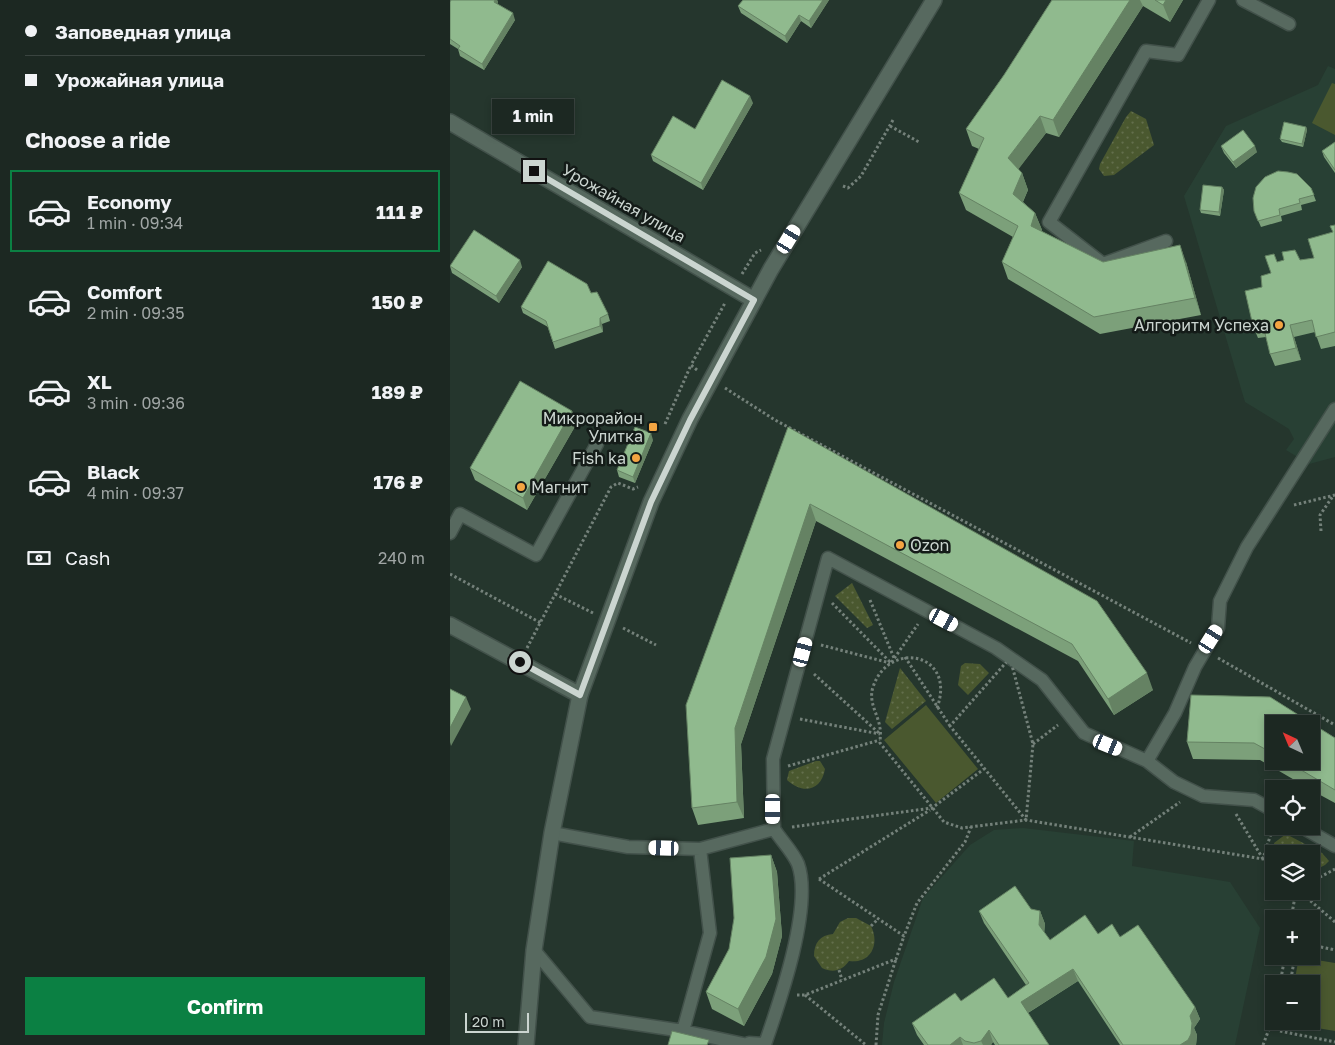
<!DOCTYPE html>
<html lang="en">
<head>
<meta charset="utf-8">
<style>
	:root { --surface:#1c2822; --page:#25302a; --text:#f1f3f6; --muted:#a0a6a5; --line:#3a4440; --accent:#0b8043 }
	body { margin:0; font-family:"Golos Text",sans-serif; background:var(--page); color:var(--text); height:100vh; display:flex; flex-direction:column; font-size:19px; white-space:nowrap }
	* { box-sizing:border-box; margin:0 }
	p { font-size:16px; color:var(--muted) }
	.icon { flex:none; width:28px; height:28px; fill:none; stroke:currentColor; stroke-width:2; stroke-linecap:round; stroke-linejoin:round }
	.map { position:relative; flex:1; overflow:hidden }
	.side { display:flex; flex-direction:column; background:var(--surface); width:450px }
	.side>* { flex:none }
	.guide { display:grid; align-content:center; height:110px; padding:0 25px; background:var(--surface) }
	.needle { width:32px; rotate:316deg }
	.controls { position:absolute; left:815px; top:715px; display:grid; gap:10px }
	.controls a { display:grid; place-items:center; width:55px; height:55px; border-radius:0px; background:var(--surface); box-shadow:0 2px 8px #0003,0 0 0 1px var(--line); font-size:25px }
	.scale { position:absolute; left:15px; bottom:12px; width:64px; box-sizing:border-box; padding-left:5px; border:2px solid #cbd5d0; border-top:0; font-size:14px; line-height:18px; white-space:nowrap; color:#cbd5d0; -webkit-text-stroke:4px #141b18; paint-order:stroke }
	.end { position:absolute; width:22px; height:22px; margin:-11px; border:6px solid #cbd5d0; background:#111; box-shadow:0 0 0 2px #111 }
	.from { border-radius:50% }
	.bubble { position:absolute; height:35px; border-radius:0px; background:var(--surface); box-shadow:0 2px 8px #0003,0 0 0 1px var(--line); font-size:16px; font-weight:700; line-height:35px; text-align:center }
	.car { position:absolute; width:15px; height:30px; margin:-15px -8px; border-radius:6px; box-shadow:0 0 4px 1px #0007; background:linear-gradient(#fff 24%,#345 0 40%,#fff 0 76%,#345 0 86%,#fff 0) }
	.guide b { display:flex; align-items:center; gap:18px; height:48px; font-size:19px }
	.guide b+b { border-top:1px solid var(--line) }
	.guide i { width:12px; height:12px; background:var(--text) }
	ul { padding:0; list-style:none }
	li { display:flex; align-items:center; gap:15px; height:82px; margin:0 10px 8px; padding:0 15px; border:2px solid transparent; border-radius:0px }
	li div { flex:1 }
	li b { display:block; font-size:19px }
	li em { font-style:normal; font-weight:700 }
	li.on { border-color:var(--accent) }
	li>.icon { width:45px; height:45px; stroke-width:1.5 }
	h2 { padding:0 25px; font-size:22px; line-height:60px }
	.pay { display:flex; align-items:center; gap:12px; height:55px; padding:0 25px; font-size:19px }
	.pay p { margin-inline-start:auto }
	.cta { display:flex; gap:10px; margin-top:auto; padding:10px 25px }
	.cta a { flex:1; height:58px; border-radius:0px; background:var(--accent); color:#fff; font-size:20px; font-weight:700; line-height:58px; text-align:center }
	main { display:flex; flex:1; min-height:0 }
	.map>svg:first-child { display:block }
	.built { fill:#284034 }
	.park { fill:url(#park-dots) }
	.pitch { fill:#4a582f }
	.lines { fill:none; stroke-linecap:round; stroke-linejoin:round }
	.lane-casing { stroke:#42514a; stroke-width:15 }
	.street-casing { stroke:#42514a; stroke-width:18 }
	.secondary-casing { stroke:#42514a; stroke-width:18 }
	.path { stroke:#74817a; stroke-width:3; stroke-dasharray:2.5 2.5; stroke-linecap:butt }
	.lane { stroke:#57695f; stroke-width:12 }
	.street { stroke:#57695f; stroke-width:15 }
	.secondary { stroke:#57695f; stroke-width:15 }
	.wall { fill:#7ca07a; fill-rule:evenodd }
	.shaded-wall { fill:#658263 }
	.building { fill:#90ba8e; stroke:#658263 }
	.route { stroke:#cbd5d0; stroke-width:6 }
	.poi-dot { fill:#f3a442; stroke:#141b18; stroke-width:2 }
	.labels { text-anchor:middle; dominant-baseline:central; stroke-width:5; stroke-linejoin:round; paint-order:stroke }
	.street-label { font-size:16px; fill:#cbd5d0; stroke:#141b18 }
	.poi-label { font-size:16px; fill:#cbd5d0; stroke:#141b18; text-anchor:end }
</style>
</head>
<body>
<main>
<section class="side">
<div class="guide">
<b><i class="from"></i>Заповедная улица</b>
<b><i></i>Урожайная улица</b>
</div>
<h2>Choose a ride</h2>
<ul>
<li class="on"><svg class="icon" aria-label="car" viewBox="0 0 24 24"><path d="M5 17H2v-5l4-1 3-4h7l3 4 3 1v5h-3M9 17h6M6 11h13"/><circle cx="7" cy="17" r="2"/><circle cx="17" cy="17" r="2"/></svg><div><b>Economy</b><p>1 min · 09:34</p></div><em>111 ₽</em></li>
<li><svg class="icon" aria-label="car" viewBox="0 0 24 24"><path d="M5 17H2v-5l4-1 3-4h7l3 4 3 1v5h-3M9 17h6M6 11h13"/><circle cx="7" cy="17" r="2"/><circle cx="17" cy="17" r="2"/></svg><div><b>Comfort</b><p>2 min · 09:35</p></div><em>150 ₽</em></li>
<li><svg class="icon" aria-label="car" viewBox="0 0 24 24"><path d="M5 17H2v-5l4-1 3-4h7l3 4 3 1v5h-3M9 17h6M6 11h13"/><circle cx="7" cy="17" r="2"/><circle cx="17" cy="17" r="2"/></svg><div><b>XL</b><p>3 min · 09:36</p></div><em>189 ₽</em></li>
<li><svg class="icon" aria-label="car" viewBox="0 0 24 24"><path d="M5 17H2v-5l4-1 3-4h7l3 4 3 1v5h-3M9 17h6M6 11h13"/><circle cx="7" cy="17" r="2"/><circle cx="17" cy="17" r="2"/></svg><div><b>Black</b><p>4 min · 09:37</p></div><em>176 ₽</em></li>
</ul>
<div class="pay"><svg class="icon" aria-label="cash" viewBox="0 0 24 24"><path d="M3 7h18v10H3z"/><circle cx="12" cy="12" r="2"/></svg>Cash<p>240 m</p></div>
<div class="cta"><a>Confirm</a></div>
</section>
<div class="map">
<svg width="885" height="1045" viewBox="0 0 885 1045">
	<defs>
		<pattern id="park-dots" width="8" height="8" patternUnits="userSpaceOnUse" patternTransform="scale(1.25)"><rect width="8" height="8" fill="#4a582f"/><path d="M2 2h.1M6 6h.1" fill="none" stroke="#636f4c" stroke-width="1.8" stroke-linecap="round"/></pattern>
	</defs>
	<rect width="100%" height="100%" fill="#25362d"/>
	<path class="built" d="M878,66L885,69V457L859,464L836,450L844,439L839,429L795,402L734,196L776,126L868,85Z
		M573,828L684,841L682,866L780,882L810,928L785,1045H432L434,1023L444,982L473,898L520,845L544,830Z"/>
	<path class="park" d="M681,111L696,119L704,145L664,175L654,176L649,169L650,164L676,117Z
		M402,583L423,625L417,628L385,596Z
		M515,663L530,664L539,673L518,695L508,685L511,666Z
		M450,668L476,701L442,729L435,722Z
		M366,761H370L375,769C371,792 352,794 337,780L339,771Z
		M836,834L872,853L879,861L875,865L861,872V854H826L824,843Z
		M398,918H406L421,926C430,944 421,964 399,961C392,971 383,973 372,968L364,956C364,943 370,935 383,934L390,922Z"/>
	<path class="pitch" d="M882,83L885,84V135L862,123Z
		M476,705L528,769L486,803L434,740Z
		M849,957L885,963V1031L837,1023L861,1021V984H844Z"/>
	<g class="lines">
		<defs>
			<path id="lane" d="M793,0L839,24
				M716,241L653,264L599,222L696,51L728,55L759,0
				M0,533L10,514L86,555L147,444
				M697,761L725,713L745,667L768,628L770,601L797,547L885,409
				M850,826L885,846
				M102,833L178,847L250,849L324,829L323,759L378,558L546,648L592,680L634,733L697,761L724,782L753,796L804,800L824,811
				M84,950L140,1017L233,1031L298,1045
				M233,1031L260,933L250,849
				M299,1043L315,1044C330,1001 363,906 348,864C343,852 331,840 324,829"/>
			<path id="street" d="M0,122L304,300
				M0,625L130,695"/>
			<path id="secondary" d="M76,1045L84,950L102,833L130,695L201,502L240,419L321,269L484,0"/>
		</defs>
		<use href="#lane" class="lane-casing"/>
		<use href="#street" class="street-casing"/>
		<use href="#secondary" class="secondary-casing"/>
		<path class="path" d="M440,126L469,142
			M393,186L398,188L411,176L443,120
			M292,274L305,253L311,250
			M247,370L241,365L275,303
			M275,388L325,420L741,643
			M215,424L241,365
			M844,505L885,495
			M871,531L870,515L883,496
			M0,574L91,623
			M105,594L143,613
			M420,600L444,658
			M382,603L441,663L468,624
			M173,628L206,645
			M371,645L440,663
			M77,648L161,487L168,483L183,489L188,487
			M455,657L500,726
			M560,658L583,744L576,820L500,726Z
			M768,658L885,725
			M364,674L430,734
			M487,708C507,653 439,639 423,687C418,702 428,714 430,728C431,733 430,738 430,743L494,822L512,828L576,820L813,859L823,827
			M350,719L430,734
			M583,744L608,725
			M338,766L430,740
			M786,814L813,859L824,869
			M342,827L482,808L534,769
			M680,837L730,802
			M369,879L454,936L467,903L515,842L521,827
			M369,879L480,810
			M861,882L885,869
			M849,891L885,922
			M841,919L846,891
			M421,926L428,919
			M861,945L885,950
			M389,970L392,980
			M830,984L835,956
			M840,984L845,956
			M347,995H355L446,959L454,936
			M355,995L416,1045
			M822,1025L830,1031L832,1021
			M830,1031L885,1042
			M426,1045L428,1015L446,959
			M813,1045L824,1016"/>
		<use href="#lane" class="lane"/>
		<use href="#street" class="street"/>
		<use href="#secondary" class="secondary"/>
	</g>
	<path class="wall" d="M1,0H47L48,2L47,4L65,20L34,70L10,56L8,49L0,44V2Z
		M293,0H379L361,28L351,21L337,43L291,13L288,6Z
		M602,0H733L720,22L693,6L609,137L596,133L568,169L572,173L578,190L573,202L585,213L592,230L591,231L653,262H736L751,315L650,334L558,279L552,262L563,237L516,210L509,193L529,149L522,146L516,129L554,75Z
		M303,103L253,190L203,161L201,155L245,129Z
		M856,127L857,130L853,147L832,142L830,139Z
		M885,142V173L874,157L872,151Z
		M771,146L807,152L786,168L774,153Z
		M772,187L774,190L770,216L751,213L750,210Z
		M861,188L866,201L851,205L852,210L831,216L832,221L811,227L804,211Z
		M885,225V346L871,349L865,332L844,337L851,360L825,366L820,354L816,337L808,338L803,326L812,287L821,273L824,254L827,262L850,260L864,258L883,232Z
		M0,266L72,267L49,303L2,273Z
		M141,293L158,314L160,321L152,324L153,332L105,349L98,327L73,313L71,307Z
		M122,411L127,423L77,510L25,480L20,468Z
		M338,427L703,690L664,715L628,661L366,521L291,744L294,818L248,825L242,808Z
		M203,440L185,483L169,477L167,470Z
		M741,695L820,697L885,738V803L861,790V789H860L810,760L743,759L737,742ZM824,724H861V761H824Z
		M321,855L327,872L332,936L322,974L294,1026L262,1009L256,992L279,949Z
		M581,909L590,911L595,924L594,932L600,940L648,934L670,937L745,1007L750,1019L744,1028L747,1035L746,1045H670L628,981L578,1013L599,1045H545L543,1042L541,1045H474L467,1035L462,1023L511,1001L558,998L576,985L534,923L529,911Z"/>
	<path class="shaded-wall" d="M45,0H47L48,2L46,9L44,2Z
		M373,0H379L361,28L359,21Z
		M680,0H690L693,6L609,137L603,120Z
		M716,0H733L720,22L713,5Z
		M63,13L65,20L34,70L32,64Z
		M349,15L351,21L337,43L335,36Z
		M300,96L303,103L253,190L251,183Z
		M590,116L596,133L564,175L558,158Z
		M856,127L857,130L853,147L852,144Z
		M805,146L807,152L786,168L783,162Z
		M572,173L578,190L569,210L563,194Z
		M772,187L774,190L770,216L769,212Z
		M585,213L592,230L587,243L581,226Z
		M730,245L736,262L751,315L745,298Z
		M70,260L72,267L49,303L46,296Z
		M150,318L152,324L153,332L150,326Z
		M840,325L844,337L851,360L846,348Z
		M122,411L127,423L77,510L73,498Z
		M201,433L203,440L185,483L183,477Z
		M360,504L366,521L291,744L294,818L287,802L285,728Z
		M697,673L703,690L664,715L658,699Z
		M16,697L21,709L1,746L0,742V728Z
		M321,855L327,872L332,936L322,974L294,1026L288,1009Z
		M590,911L595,924L594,937L589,925Z
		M623,969L628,981L576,1014L571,1002Z
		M745,1007L750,1019L744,1028L740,1016Z
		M742,1023L747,1035L746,1045H730Z
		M539,1030L543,1042L541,1045H533L531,1041Z
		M510,1037L513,1045H500Z"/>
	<path class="building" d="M1,0H45L44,2L63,13L32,64L8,49L10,46L0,39V2Z
		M293,0H373L359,21L349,15L335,36L288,6Z
		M602,0H680L603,120L590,116L558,158L572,173L563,194L585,213L581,226L653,262L730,245L745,298L644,317L552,262L568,226L509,193L534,138L516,129L554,75Z
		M705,0H716L713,5Z
		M272,80L300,96L251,183L201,155L223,116L245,129Z
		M834,122L856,127L852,144L830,139Z
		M793,130L805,146L783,162L771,146Z
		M885,142V170L872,151Z
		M828,171L838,172L847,174L861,188L864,195L849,199L850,203L829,209L830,215L808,221L804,211L803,198L806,187L815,177Z
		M753,185L772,187L769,212L750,210Z
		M885,225V332L866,337L862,320L840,325L846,348L820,354L813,325L803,326L795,291L812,287L811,276L821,273L815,256L824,254L827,262L834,260L832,252L845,250L850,260L864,258L858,239L883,232L880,226Z
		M24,230L70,260L46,296L0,266Z
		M98,261L137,284L141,293L147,292L158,314L150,318V326L103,342L96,321L71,307Z
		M70,381L122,411L73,498L20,468Z
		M185,427L201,433L183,477L167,470Z
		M338,427L647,601L697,673L658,699L622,644L360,504L285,728L287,802L242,808L236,705Z
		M0,689L16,697L0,728Z
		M741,695L820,697L885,738V790L836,761H861V724H824V754L804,743L737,742Z
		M321,855L326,919L316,957L288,1009L256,992L279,949L284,918L280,858Z
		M565,886L581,909L590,911L589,925L600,940L635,915L648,934L662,924L670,937L688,925L745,1007L740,1016L742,1023L741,1034L738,1040L730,1045H673L623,969L571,1002L599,1045H549L539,1030L531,1041L524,1043L515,1041L510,1037L500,1045H478L462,1023L505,993L511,1001L544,978L558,998L579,983L529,911Z
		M222,1031L259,1040L257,1045H218Z"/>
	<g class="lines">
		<path class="route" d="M70,662L130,695L201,502L240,420L304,300L84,171"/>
	</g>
	<g class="poi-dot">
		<circle cx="829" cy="325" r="5"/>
		<rect x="198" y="422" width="10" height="10" rx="2.5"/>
		<circle cx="186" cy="458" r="5"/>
		<circle cx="71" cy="487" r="5"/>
		<circle cx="450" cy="545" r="5"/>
	</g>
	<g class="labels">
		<g class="street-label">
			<text transform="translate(174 203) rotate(30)">Урожайная улица</text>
		</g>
		<g class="poi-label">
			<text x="819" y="325">Алгоритм Успеха</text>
			<text x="193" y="418">Микрорайон<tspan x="193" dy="18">Улитка</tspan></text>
			<text x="176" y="458">Fish ka</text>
			<text x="81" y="487" text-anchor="start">Магнит</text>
			<text x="460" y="545" text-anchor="start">Ozon</text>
		</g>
	</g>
</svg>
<div class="controls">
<a><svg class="needle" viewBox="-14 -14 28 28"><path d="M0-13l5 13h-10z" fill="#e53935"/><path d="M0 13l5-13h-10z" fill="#a0a6a5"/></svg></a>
<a><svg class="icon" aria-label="locate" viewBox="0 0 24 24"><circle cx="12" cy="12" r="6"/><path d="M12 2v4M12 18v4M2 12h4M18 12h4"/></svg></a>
<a><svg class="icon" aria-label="layers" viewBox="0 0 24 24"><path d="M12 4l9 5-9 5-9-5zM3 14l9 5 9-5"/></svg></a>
<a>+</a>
<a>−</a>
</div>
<div class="scale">20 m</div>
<i class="end from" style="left:70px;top:662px"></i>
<i class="end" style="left:84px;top:171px"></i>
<div class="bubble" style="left:42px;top:99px;width:82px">1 min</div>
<i class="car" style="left:339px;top:239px;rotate:31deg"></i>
<i class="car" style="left:494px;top:620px;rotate:118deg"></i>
<i class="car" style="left:761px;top:639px;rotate:32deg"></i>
<i class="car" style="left:353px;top:652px;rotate:15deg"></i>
<i class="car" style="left:658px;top:745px;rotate:112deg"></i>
<i class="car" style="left:323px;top:809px;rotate:180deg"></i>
<i class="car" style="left:214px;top:848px;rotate:272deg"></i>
</div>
</main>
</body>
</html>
